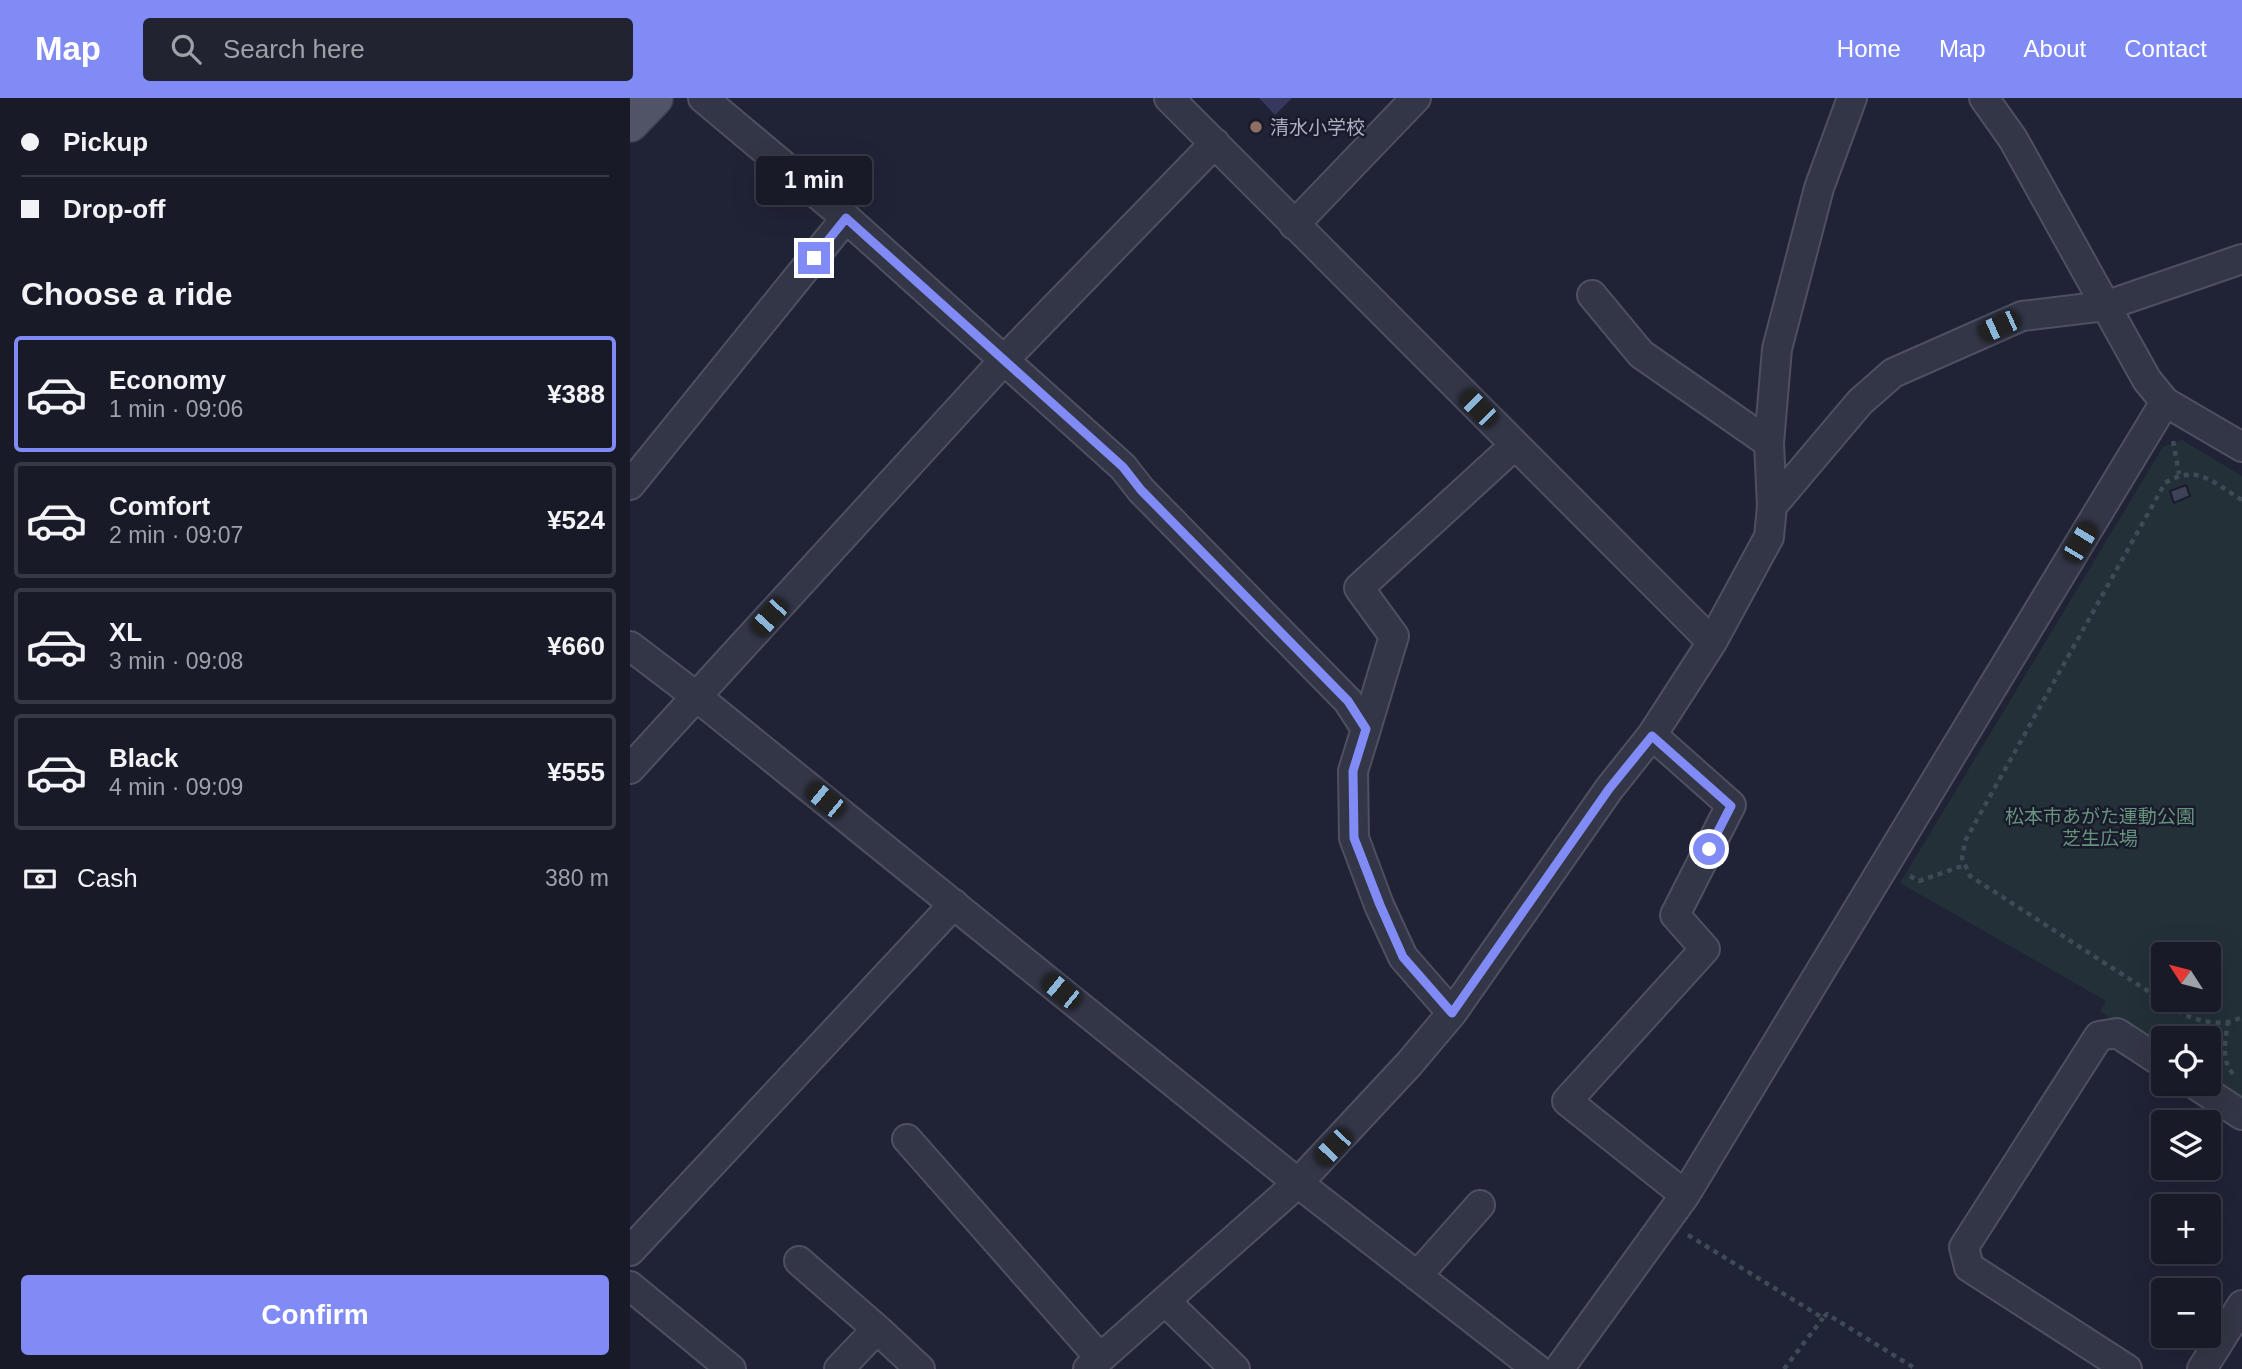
<!DOCTYPE html>
<html lang="en">
<head>
<meta charset="utf-8">
<style>
	:root { --surface:#181a28; --page:#212330; --text:#f1f3f6; --muted:#9fa1a8; --line:#363845; --accent:#818bf5 }
	body { margin:0; font-family:Helvetica,"Noto Sans JP",sans-serif; background:var(--page); color:var(--text); height:100vh; display:flex; flex-direction:column; font-size:26px; white-space:nowrap }
	* { box-sizing:border-box; margin:0 }
	p { font-size:23px; color:var(--muted) }
	.icon { flex:none; width:38px; height:38px; fill:none; stroke:currentColor; stroke-width:2; stroke-linecap:round; stroke-linejoin:round }
	.map { position:relative; flex:1; overflow:hidden }
	.panel { display:flex; flex-direction:column; background:var(--surface); width:630px }
	.panel>* { flex:none }
	.hud { display:grid; align-content:center; height:154px; padding:0 21px; background:var(--surface) }
	.needle { width:46px; rotate:306deg }
	.fabs { position:absolute; left:1521px; top:844px; display:grid; gap:14px }
	.fabs a { display:grid; place-items:center; width:70px; height:70px; border-radius:7px; background:var(--surface); box-shadow:0 7px 28px #0002,0 0 0 2px var(--line); font-size:35px }
	.end { position:absolute; width:32px; height:32px; margin:-16px; border:9px solid #818bf5; background:#fff; box-shadow:0 0 0 4px #fff }
	.from { border-radius:50% }
	.bubble { position:absolute; height:49px; border-radius:7px; background:var(--surface); box-shadow:0 7px 28px #0002,0 0 0 2px var(--line); font-size:23px; font-weight:700; line-height:49px; text-align:center }
	.car { position:absolute; width:21px; height:42px; margin:-21px -10px; border-radius:9px; box-shadow:0 0 5px 2px #0007; background:linear-gradient(#222 24%,#8ab4d8 0 40%,#222 0 76%,#8ab4d8 0 86%,#222 0) }
	.hud b { display:flex; align-items:center; gap:24px; height:66px; font-size:26px }
	.hud b+b { border-top:2px solid var(--line) }
	.hud i { width:18px; height:18px; background:var(--text) }
	ul { padding:0; list-style:none }
	li { display:flex; align-items:center; gap:21px; height:116px; margin:0 14px 10px; padding:0 7px; border:4px solid var(--line); border-radius:7px }
	li div { flex:1 }
	li b { display:block; font-size:26px }
	li em { font-style:normal; font-weight:700 }
	li.on { border-color:var(--accent) }
	li>.icon { width:63px; height:63px; stroke-width:1.5 }
	h2 { padding:0 21px; font-size:32px; line-height:84px }
	.pay { display:flex; align-items:center; gap:18px; height:77px; padding:0 21px; font-size:26px }
	.pay p { margin-inline-start:auto }
	.cta { display:flex; gap:14px; margin-top:auto; padding:14px 21px }
	.cta a { flex:1; height:80px; border-radius:7px; background:var(--accent); color:#fff; font-size:28px; font-weight:700; line-height:80px; text-align:center }
	header { display:flex; align-items:center; gap:42px; box-sizing:border-box; height:98px; padding:0 35px; background:var(--accent); color:#fff }
	header strong { font-size:33px }
	nav { display:flex; gap:38px; margin-inline-start:auto; font-size:24px }
	.search { width:490px; height:63px; background:var(--page); display:flex; align-items:center; gap:18px; box-sizing:border-box; padding:0 24px; border-radius:7px; color:var(--muted); font-size:26px }
	main { display:flex; flex:1; min-height:0 }
	.map>svg:first-child { display:block }
	.green { fill:#233038; fill-rule:evenodd }
	.water { fill:#34395d }
	.building { fill:#3e4158; stroke:#1b1d2d; stroke-width:2 }
	.lines { fill:none; stroke-linecap:round; stroke-linejoin:round }
	.minor-casing { stroke:#4e5061; stroke-width:32 }
	.major-casing { stroke:#3d3f50; stroke-width:40 }
	.path { stroke:#3f4b54; stroke-width:4.5; stroke-dasharray:5 5; stroke-linecap:butt }
	.minor { stroke:#333646; stroke-width:28 }
	.major { stroke:#515467; stroke-width:37 }
	.route { stroke:#818bf5; stroke-width:9 }
	.education-dot { fill:#8d6e63; stroke:#191b2b; stroke-width:2.5 }
	.labels { text-anchor:middle; dominant-baseline:central; stroke-width:5; stroke-linejoin:round; paint-order:stroke }
	.poi-label { font-size:19px; fill:#adafc3; stroke:#191b2b; text-anchor:start }
	.park-label { font-size:19px; fill:#66937e; stroke:#191b2b }
</style>
</head>
<body>
<header>
<strong>Map</strong>
<div class="search"><svg class="icon" aria-label="search" viewBox="0 0 24 24"><circle cx="10" cy="10" r="6"/><path d="M15 15l6 6"/></svg>Search here</div>
<nav><a>Home</a><a>Map</a><a>About</a><a>Contact</a></nav>
</header>
<main>
<section class="panel">
<div class="hud">
<b><i class="from"></i>Pickup</b>
<b><i></i>Drop-off</b>
</div>
<h2>Choose a ride</h2>
<ul>
<li class="on"><svg class="icon" aria-label="car" viewBox="0 0 24 24"><path d="M5 17H2v-5l4-1 3-4h7l3 4 3 1v5h-3M9 17h6M6 11h13"/><circle cx="7" cy="17" r="2"/><circle cx="17" cy="17" r="2"/></svg><div><b>Economy</b><p>1 min · 09:06</p></div><em>¥388</em></li>
<li><svg class="icon" aria-label="car" viewBox="0 0 24 24"><path d="M5 17H2v-5l4-1 3-4h7l3 4 3 1v5h-3M9 17h6M6 11h13"/><circle cx="7" cy="17" r="2"/><circle cx="17" cy="17" r="2"/></svg><div><b>Comfort</b><p>2 min · 09:07</p></div><em>¥524</em></li>
<li><svg class="icon" aria-label="car" viewBox="0 0 24 24"><path d="M5 17H2v-5l4-1 3-4h7l3 4 3 1v5h-3M9 17h6M6 11h13"/><circle cx="7" cy="17" r="2"/><circle cx="17" cy="17" r="2"/></svg><div><b>XL</b><p>3 min · 09:08</p></div><em>¥660</em></li>
<li><svg class="icon" aria-label="car" viewBox="0 0 24 24"><path d="M5 17H2v-5l4-1 3-4h7l3 4 3 1v5h-3M9 17h6M6 11h13"/><circle cx="7" cy="17" r="2"/><circle cx="17" cy="17" r="2"/></svg><div><b>Black</b><p>4 min · 09:09</p></div><em>¥555</em></li>
</ul>
<div class="pay"><svg class="icon" aria-label="cash" viewBox="0 0 24 24"><path d="M3 7h18v10H3z"/><circle cx="12" cy="12" r="2"/></svg>Cash<p>380 m</p></div>
<div class="cta"><a>Confirm</a></div>
</section>
<div class="map">
<svg width="1612" height="1271" viewBox="0 0 1612 1271">
	<rect width="100%" height="100%" fill="#202336"/>
	<path class="green" d="M1552,342L1612,378V1007L1579,985L1578,940H1533V955L1470,913L1476,903L1270,785L1533,349ZM1533,856H1578V901H1533Z"/>
	<path class="water" d="M629,0H662L645,17Z"/>
	<path class="building" d="M1556,387L1560,398L1544,405L1540,393Z"/>
	<g class="lines">
		<defs>
			<path id="minor" d="M73,0L216,120L493,369L511,392L718,603L736,631L723,673L724,740L749,807L773,859L822,915
				M539,0L1082,544
				M1354,0L1383,41L1517,282L1535,304L1612,349
				M664,127L786,0
				M962,197L1011,256L1139,345
				M0,387L216,120
				M1142,408L1230,304L1263,275L1392,218L1475,208L1612,161
				M0,548L67,599L668,1085L907,1271
				M736,631L764,538L729,490L885,347
				M1022,637L1101,707L1045,817L1075,851L937,1003L1055,1097
				M0,671L375,261L585,45
				M1563,985L1612,1017
				M277,1041L470,1260
				M0,1153L324,806
				M169,1163L247,1231L290,1271
				M787,1178L850,1107
				M0,1188L101,1271
				M535,1203L605,1271
				M209,1271L247,1231
				M458,1271L668,1085L779,966L822,915L979,691L1022,637L1082,544L1139,439L1142,408L1139,345L1147,251L1189,90L1222,0
				M929,1271L1055,1097L1535,304
				M1497,1271L1339,1169L1334,1149L1469,938L1487,935L1533,965
				M1572,1271L1612,1207"/>
			<path id="major" d="M0,25L24,0"/>
		</defs>
		<use href="#minor" class="minor-casing"/>
		<use href="#major" class="major-casing"/>
		<path class="path" d="M1543,343L1549,376
			M1612,402C1584,385 1567,365 1535,385L1335,743L1332,760L1340,778L1555,917C1572,924 1594,929 1612,919
			M1280,778L1289,783L1335,767
			M1598,923C1596,941 1590,961 1603,976
			M1058,1137L1193,1220L1197,1216L1286,1271
			M1154,1271L1193,1220"/>
		<use href="#minor" class="minor"/>
		<use href="#major" class="major"/>
	</g>
	<g class="lines">
		<path class="route" d="M184,160L216,120L493,369L511,392L718,603L736,631L723,673L724,740L750,807L773,859L822,915L979,691L1022,638L1101,708L1079,751"/>
	</g>
	<circle class="education-dot" cx="626" cy="29" r="7"/>
	<g class="labels">
		<g class="poi-label">
			<text x="640" y="29">清水小学校</text>
		</g>
		<g class="park-label">
			<text x="1470" y="718">松本市あがた運動公園<tspan x="1470" dy="22">芝生広場</tspan></text>
		</g>
	</g>
</svg>
<div class="fabs">
<a><svg class="needle" viewBox="-14 -14 28 28"><path d="M0-13l5 13h-10z" fill="#e53935"/><path d="M0 13l5-13h-10z" fill="#9fa1a8"/></svg></a>
<a><svg class="icon" aria-label="locate" viewBox="0 0 24 24"><circle cx="12" cy="12" r="6"/><path d="M12 2v4M12 18v4M2 12h4M18 12h4"/></svg></a>
<a><svg class="icon" aria-label="layers" viewBox="0 0 24 24"><path d="M12 4l9 5-9 5-9-5zM3 14l9 5 9-5"/></svg></a>
<a>+</a>
<a>−</a>
</div>
<i class="end from" style="left:1079px;top:751px"></i>
<i class="end" style="left:184px;top:160px"></i>
<div class="bubble" style="left:126px;top:58px;width:116px">1 min</div>
<i class="car" style="left:1369px;top:228px;rotate:246deg"></i>
<i class="car" style="left:848px;top:310px;rotate:315deg"></i>
<i class="car" style="left:1450px;top:444px;rotate:31deg"></i>
<i class="car" style="left:139px;top:519px;rotate:222deg"></i>
<i class="car" style="left:195px;top:702px;rotate:309deg"></i>
<i class="car" style="left:431px;top:893px;rotate:309deg"></i>
<i class="car" style="left:703px;top:1049px;rotate:224deg"></i>
</div>
</main>
</body>
</html>
